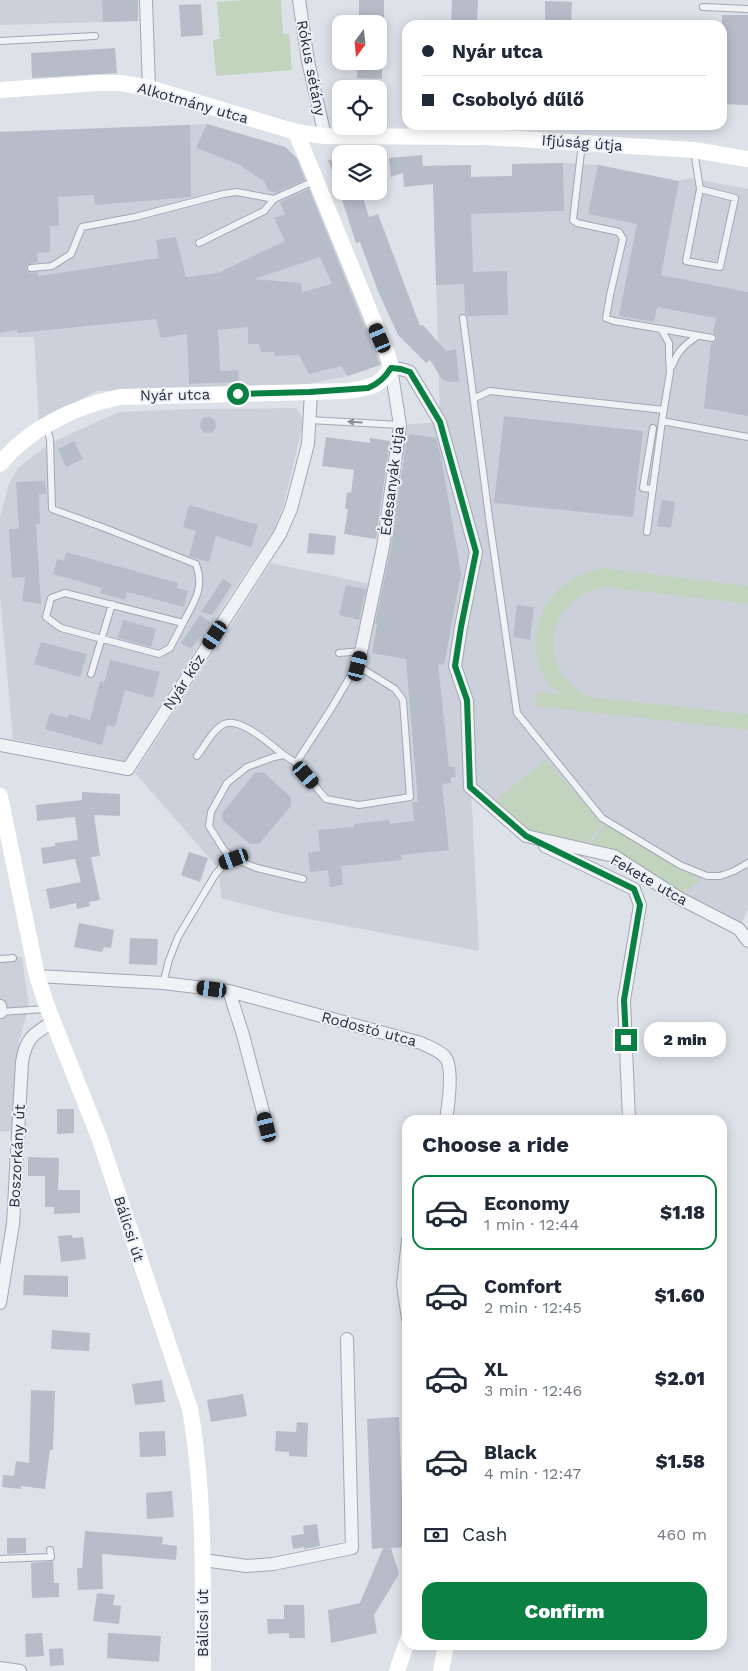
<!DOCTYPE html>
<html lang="en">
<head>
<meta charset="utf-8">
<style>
	:root { --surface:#fff; --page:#f2f2f3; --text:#1f2937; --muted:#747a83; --line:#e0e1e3; --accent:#0b8043 }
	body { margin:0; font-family:"Work Sans",sans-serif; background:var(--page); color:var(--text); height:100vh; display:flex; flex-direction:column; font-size:19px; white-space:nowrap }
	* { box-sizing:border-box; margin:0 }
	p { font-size:16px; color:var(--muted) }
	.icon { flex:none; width:28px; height:28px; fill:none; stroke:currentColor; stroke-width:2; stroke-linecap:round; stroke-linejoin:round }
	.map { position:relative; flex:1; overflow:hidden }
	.sheet { position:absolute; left:402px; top:1115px; width:325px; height:535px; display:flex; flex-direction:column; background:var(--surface); border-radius:15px; box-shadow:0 2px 12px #0003 }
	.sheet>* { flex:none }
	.banner { position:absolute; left:402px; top:20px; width:325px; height:110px; border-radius:15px; box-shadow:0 2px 12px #0003; display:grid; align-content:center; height:110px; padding:0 20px; background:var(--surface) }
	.needle { width:32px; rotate:195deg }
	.tools { position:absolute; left:332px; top:15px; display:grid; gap:10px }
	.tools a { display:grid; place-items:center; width:55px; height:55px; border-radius:10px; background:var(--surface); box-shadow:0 2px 12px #0003; font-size:25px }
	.end { position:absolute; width:22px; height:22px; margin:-11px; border:6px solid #0b8043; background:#fff; box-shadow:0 0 0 2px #fff }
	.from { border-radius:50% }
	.bubble { position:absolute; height:35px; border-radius:15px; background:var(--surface); box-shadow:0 2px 12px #0003; font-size:16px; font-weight:800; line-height:35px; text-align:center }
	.car { position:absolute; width:15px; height:30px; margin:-15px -8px; border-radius:6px; box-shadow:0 0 4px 1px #0007; background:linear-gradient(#222 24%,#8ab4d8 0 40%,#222 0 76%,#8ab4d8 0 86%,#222 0) }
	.banner b { display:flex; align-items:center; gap:18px; height:48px; font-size:19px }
	.banner b+b { border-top:1px solid var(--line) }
	.banner i { width:12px; height:12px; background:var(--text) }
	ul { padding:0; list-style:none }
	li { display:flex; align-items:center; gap:15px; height:75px; margin:0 10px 8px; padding:0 10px; border:2px solid transparent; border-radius:15px }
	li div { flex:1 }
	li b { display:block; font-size:19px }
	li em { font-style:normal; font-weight:800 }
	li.selected { border-color:var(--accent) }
	li>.icon { width:45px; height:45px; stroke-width:1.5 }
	h2 { padding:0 20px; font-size:22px; line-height:60px }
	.pay { display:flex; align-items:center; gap:12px; height:55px; padding:0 20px; font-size:19px }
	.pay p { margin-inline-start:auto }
	.primary-button { display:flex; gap:10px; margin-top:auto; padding:10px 20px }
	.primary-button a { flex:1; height:58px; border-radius:15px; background:var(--accent); color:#fff; font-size:20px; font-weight:800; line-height:58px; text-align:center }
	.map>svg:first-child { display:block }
	.built { fill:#cbd0db }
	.green { fill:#c2d3be }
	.building { fill:#b7bcc9; fill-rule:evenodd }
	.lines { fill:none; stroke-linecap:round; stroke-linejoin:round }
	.lane-casing { stroke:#a2a7b2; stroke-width:8 }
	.street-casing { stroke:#a2a7b2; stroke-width:14 }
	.lane { stroke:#f0f2f6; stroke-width:6 }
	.street { stroke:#f0f2f6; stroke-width:12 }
	.secondary { stroke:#fff; stroke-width:16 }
	.oneway { fill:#8b909b }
	.route { stroke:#0b8043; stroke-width:6 }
	.labels { text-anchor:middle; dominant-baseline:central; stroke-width:4; stroke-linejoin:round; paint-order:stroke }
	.street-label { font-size:15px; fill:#262d40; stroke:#edf0f6 }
</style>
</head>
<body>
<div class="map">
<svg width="748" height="1671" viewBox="0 0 748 1671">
	<rect width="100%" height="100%" fill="#dde1e8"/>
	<path class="built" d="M0,0H138V21L0,25Z
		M207,124L285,147L300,162L382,364L348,376L297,386L96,391L39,423L34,337H0V132Z
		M563,163L598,165L679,181L690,178L748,189V909L739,929L614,856L526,836L471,788L479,951L287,915L221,898L219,869L135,773L271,563L375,585L400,425L440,422L433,166L471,165V177L512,176V165Z
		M296,408L304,420L283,507L274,530L231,594L125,761L13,739L0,596V517L9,484L18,468L50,443L119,412L190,409Z
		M22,957L29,1007L19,1041L13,1132L0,1131V959Z"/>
	<path class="green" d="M245,0H281L283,34H289L292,70L216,76L213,40L220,39L217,2Z
		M602,568L748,586V604L604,587C545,599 534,669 589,697L748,714V730L535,706L537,692L562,694C529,676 530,626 550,599C563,582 582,572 602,568Z
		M546,760L603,824L585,845L527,831L494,801Z
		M605,825L701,880L680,894L588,846Z"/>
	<path class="building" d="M102,0H138V21L103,22Z
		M359,0H384V24H359Z
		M452,0H478L477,25H451Z
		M545,1L572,2L571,25H545Z
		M201,4L203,35L181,37L179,5Z
		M722,15H748V105L722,104Z
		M115,48L117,73L32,78L31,53Z
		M357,61H382V79L357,78Z
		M207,124L285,147L296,157L305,180L275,193L268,190L264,181L238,164L196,148Z
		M190,125L191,197L95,205L94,195L58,197L59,226H50V252L37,253L38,262L28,264L26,268L27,271L31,273L38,272V276L159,258L156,240L176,237L186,277L218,273L285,241L274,218L285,214L280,202L309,189L380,365L348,376L341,366L309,374L299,355L275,356L274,352H261L259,344H248V327L218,330L220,371L238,370L239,382L189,384L187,334L161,338L156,319L18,333L17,330L0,333V132ZM320,257L332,284L302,292L301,283L254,279Z
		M422,155L423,166L471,165V177L512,176V164L563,163L564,211L471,214L473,272L507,271L508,315L468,316L465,313L464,284L436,285L433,184L404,187L403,173L391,177L389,158Z
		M341,159V191H361L369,217L378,214L420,326L423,325L446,351L456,349L459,381L450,382L442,379L430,360L426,363L398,335L378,291L360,242L356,243L340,193L328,160Z
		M598,165L679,181L661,275L748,292V416L704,408L711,343L715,342L717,338L716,335L713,333L716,318L657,307L654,322L619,316L637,224L588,214Z
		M504,416L643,431L633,517L494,503Z
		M200 425a8 8 0 1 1 16 0a8 8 0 1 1-16 0Z
		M409,434L436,438L441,456L461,574L444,665L438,664L449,767H455L456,777H451V783L442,784L449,850L401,855L402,860L341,866L343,885L330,887L328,870L310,872L308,853L320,851L318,830L354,827V824L389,820L390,824L414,821L412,802H418L406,659L372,653L377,624H375L391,548L406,443H407Z
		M326,437L370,443V438L390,441L376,539L344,534L348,509H345L347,492L351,493L354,470L322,466Z
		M74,441L83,459L66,467L58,449Z
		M45,481L46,494H39L40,524H36L41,604L22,601L25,577L12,578L9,529H19L16,482Z
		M662,500L675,502L671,528L657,526Z
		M189,505L258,525L251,547L216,536L209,562L189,556L196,531L183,527Z
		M309,533L336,536L334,555L307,553Z
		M66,552L178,583L177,588L188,591L184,607L127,592L125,600L100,593L102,588L53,574L57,559L64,561Z
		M223,579L232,585L212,615L201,612Z
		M346,585L366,589L359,620L339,615Z
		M517,605L534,607L530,640L513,637Z
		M200,615L210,622L191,649L181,643Z
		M123,620L156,629L151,647L118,638Z
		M41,642L87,654L80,677L34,664Z
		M110,660L160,672L153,698L125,690L115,727L107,725L102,745L45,729L50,713L68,718L69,714L90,720L100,681L104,683Z
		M263,772L291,797V806L259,844H250L223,821L222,813L255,773Z
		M82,792L120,794V816L94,815L100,856L91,857L100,900L89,902L90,906L77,909L76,903L50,909L46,889L81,882L75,859L43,864L41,848L55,846V843L78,840L75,817L37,821L36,805L82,800Z
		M189,852L208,858L200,882L181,875Z
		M79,923L114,930L111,948L104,947L102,952L74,947Z
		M130,938L158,939L157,965L129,964Z
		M57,1109H74V1133L57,1134Z
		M28,1157L59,1158L58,1190H80V1213L54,1214V1207H45V1176H28Z
		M72,1235L73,1238L83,1237L86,1259L61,1262L58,1236Z
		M24,1275L68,1276V1297L23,1295Z
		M52,1330L90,1333L89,1351L51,1349Z
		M162,1380L165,1402L135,1405L132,1384Z
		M31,1390L55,1391L53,1450H50L45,1489L21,1486V1489L2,1487L3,1475L14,1476L16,1461L29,1463Z
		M243,1394L247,1416L211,1422L207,1400Z
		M399,1417L404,1547L391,1548L399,1574L374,1615L377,1633L331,1643L328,1610L360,1603L383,1548L372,1549L367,1419Z
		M297,1422L308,1423L307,1457L289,1456V1452L275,1451L276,1431L296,1432Z
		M165,1431L166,1456L140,1457L139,1432Z
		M172,1491L174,1517L147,1519L146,1493Z
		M317,1524L320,1546L304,1549V1547L293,1549L291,1536L304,1534L303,1526Z
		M85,1531L163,1537L162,1544L177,1546L176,1560L102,1554L103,1589L78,1590L77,1568H82Z
		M7,1538H26V1553L7,1554Z
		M53,1561L54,1583H59V1597L32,1598L31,1563Z
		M97,1593L115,1595L113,1605L121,1606L119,1624L93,1621Z
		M284,1605H304L305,1638H289V1633L268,1634L267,1619H284Z
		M42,1633L44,1656L26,1657L25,1634Z
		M108,1633L161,1636L159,1662L107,1658Z
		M63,1648L64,1665L50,1666L49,1649Z"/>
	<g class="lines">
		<defs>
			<path id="lane" d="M703,7L748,9
				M0,41L95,36
				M582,144L573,220L577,223L619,232L623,239L610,295L606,318L614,321L661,329L669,343V357L670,372L662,421L748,437
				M694,151L700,189L686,261L720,267L735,198L700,189
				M199,243L264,211L274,199
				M31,268L52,266L71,254L82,227L135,217L223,194L237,192L274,199L314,181
				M463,318L489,517L517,713L602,818L680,865L707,876H720L734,871L748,863
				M661,329L712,338
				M672,366C677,352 685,344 698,336
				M475,398L490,391L664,410
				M309,420L400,425
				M47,427L50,440L52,509L102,527L196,564C205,588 194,602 183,623L65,593L51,598L46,617L61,628L159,654L170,648L183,623
				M653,428L643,488L653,489
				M647,532L662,421
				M339,653L362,651
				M91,674L112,604
				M197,756C205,746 212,730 224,724C240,716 272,746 284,755
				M234,859L257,868L303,879
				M0,959L13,958
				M163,983L169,960L178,937L215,875L225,863L234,859L224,850L209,826L211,812L227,783L247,767L274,757L284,755L296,763L326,799L359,805L410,797L403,700L395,689L358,666L354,670L331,709L296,763
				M0,1012L46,1009
				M0,1559L51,1557L50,1550"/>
			<path id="street" d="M146,0L149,88
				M299,0L308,61L325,136
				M358,666L383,547L400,425L391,368L401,369L410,372L440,422L476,552L461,627L455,666L467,701L470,787L526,836L614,856L679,898L739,929L748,941
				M0,745L128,769L280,534L291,509L308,444L311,392
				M545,846L634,889L640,905L624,1000L629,1120
				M37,976L163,983L229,991L421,1043C429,1047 439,1050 445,1057C454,1067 448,1107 446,1120
				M229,991L243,1035L267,1127
				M0,1006L1,1012
				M408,1240L403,1285L408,1319
				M0,1303L13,1224L22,1062C26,1038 33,1034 53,1022
				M203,1560L247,1566L273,1564L352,1548L347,1339
				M0,1668L20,1671"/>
		</defs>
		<use href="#lane" class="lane-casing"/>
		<use href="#street" class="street-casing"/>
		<use href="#lane" class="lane"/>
		<use href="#street" class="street"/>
		<path class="secondary" d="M0,90L99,83H121L149,88L296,132L325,136L487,137L694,150L748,159
			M0,464C29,428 76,406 120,397L347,391C368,388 380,387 391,368L388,356L296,132
			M0,796L37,976L48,1009L99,1137L190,1409C205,1494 203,1585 203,1671
			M397,1671L408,1639
			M441,1671L446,1645"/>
	</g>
	<defs><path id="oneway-solid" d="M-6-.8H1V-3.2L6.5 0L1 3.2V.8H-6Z" transform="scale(1.25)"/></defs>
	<use class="oneway" href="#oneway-solid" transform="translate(355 422) rotate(-177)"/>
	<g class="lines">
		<path class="route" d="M238,394L310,392L368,388C378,384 385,378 391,368L401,369L410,372L440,422L476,552L461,627L455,666L467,700L470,787L526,836L634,889L640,905L624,1000L626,1040"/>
	</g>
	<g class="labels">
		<g class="street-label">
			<text transform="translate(311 68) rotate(79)">Rókus sétány</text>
			<text transform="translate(193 103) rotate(16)">Alkotmány utca</text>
			<text transform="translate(582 143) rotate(4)">Ifjúság útja</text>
			<text transform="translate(175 395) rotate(-1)">Nyár utca</text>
			<text transform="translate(392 481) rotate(-83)">Édesanyák útja</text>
			<text transform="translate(184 682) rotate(-57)">Nyár köz</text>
			<text transform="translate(649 880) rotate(30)">Fekete utca</text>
			<text transform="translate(369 1029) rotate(15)">Rodostó utca</text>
			<text transform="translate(17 1156) rotate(-87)">Boszorkány út</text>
			<text transform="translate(129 1229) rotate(72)">Bálicsi út</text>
			<text transform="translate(203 1623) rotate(-90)">Bálicsi út</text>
		</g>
	</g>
</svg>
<div class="tools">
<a><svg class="needle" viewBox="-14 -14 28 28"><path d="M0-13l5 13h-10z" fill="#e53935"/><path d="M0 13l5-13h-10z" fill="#747a83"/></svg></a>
<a><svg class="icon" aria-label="locate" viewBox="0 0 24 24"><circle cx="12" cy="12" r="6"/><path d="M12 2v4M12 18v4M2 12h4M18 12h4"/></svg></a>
<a><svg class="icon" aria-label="layers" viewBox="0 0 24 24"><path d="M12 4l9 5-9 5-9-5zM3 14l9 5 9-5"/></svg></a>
</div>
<i class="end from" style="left:238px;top:394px"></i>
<i class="end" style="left:626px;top:1040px"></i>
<div class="bubble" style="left:644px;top:1022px;width:82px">2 min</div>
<i class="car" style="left:380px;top:338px;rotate:337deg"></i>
<i class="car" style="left:215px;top:635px;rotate:213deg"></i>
<i class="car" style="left:358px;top:666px;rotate:14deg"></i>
<i class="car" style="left:306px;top:775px;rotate:139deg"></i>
<i class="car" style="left:234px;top:859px;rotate:250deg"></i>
<i class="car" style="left:212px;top:989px;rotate:277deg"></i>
<i class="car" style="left:267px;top:1127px;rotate:346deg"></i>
<div class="banner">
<b><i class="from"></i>Nyár utca</b>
<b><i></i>Csobolyó dűlő</b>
</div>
<section class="sheet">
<h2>Choose a ride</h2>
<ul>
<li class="selected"><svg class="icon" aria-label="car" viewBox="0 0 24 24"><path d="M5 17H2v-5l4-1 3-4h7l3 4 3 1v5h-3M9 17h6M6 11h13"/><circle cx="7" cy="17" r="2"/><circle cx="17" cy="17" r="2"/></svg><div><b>Economy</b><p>1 min · 12:44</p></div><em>$1.18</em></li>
<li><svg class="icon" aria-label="car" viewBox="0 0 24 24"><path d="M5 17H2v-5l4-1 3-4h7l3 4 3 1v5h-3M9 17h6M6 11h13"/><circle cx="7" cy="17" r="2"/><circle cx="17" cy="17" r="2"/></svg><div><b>Comfort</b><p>2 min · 12:45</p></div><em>$1.60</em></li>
<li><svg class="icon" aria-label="car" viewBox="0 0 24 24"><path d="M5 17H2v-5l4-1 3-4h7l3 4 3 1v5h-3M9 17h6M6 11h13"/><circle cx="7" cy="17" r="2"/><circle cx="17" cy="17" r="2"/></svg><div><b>XL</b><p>3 min · 12:46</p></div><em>$2.01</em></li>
<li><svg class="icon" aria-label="car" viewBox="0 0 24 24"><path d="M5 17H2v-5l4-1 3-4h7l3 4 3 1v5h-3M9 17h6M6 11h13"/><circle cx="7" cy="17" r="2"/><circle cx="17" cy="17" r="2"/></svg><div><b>Black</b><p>4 min · 12:47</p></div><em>$1.58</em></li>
</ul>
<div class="pay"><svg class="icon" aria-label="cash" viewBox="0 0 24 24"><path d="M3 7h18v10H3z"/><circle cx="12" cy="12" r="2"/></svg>Cash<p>460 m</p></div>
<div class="primary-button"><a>Confirm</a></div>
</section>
</div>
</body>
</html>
